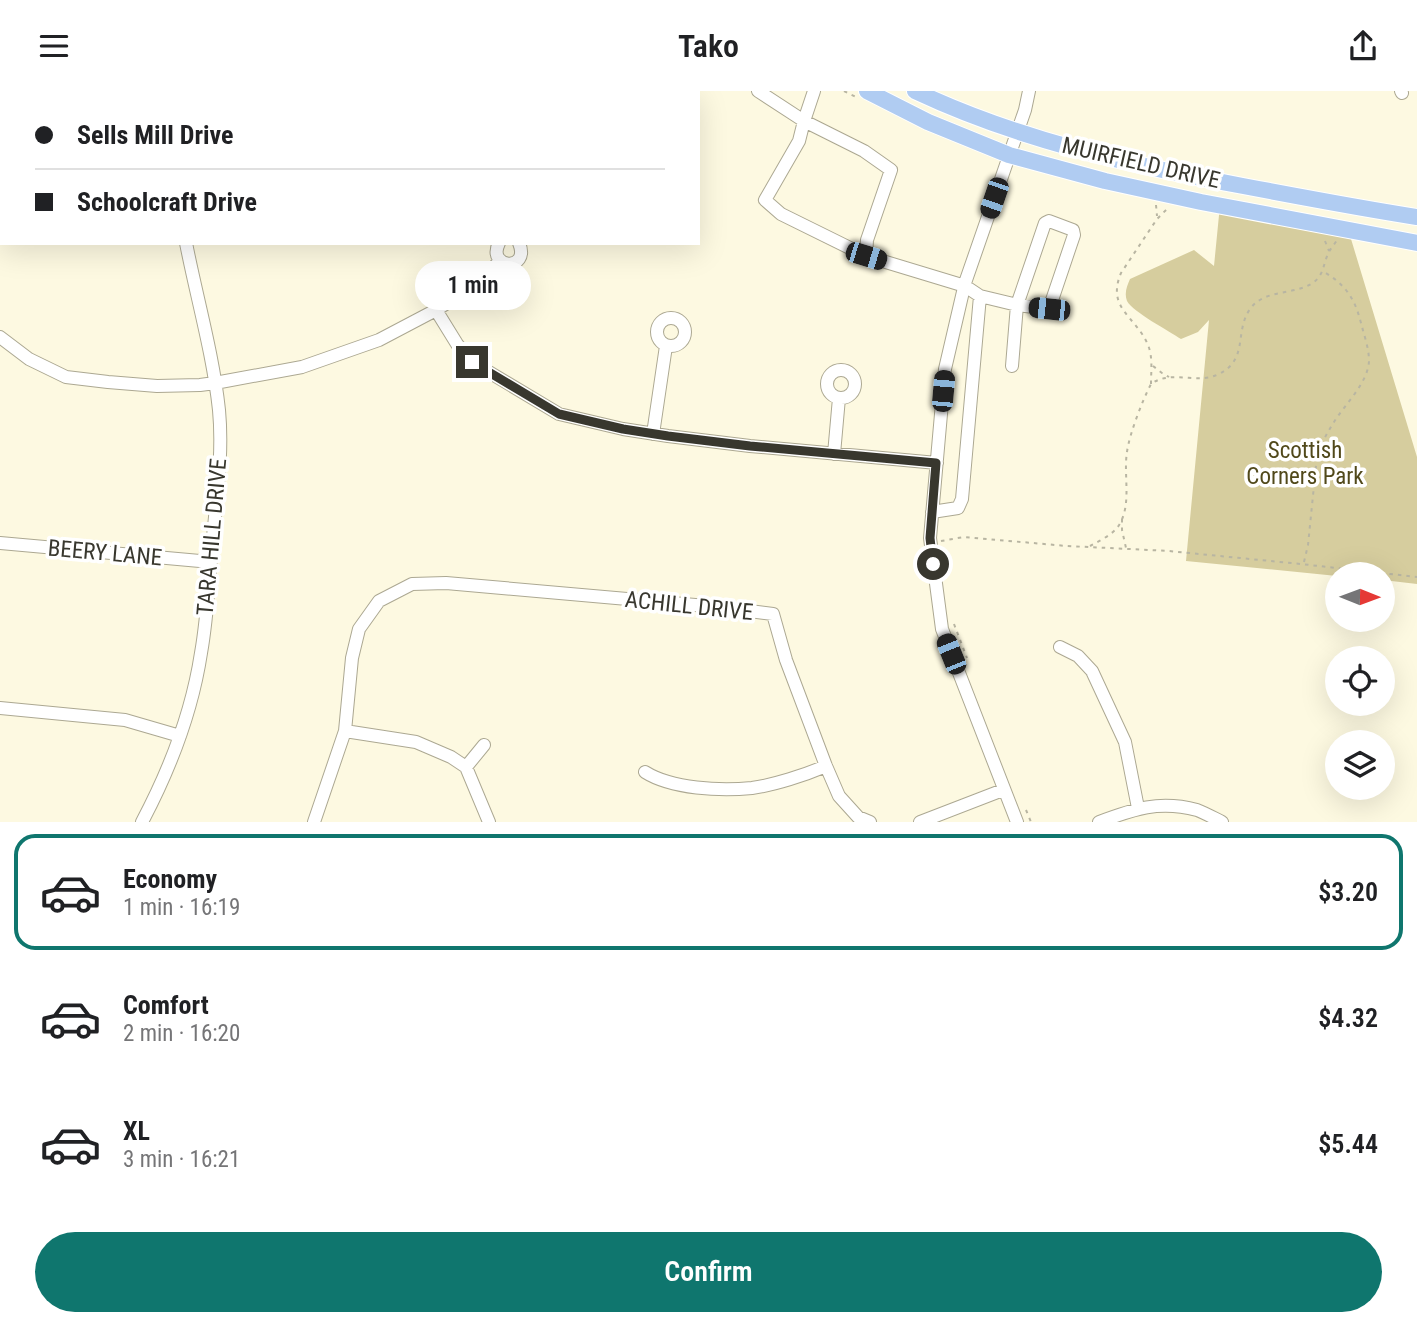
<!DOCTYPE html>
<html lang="en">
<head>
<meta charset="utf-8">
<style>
	:root { --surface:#fff; --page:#f6f6f6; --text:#202124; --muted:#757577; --line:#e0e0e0; --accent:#0f766e }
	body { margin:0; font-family:"Roboto Condensed",sans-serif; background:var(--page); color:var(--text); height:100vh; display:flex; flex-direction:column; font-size:26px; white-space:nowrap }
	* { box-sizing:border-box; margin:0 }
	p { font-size:23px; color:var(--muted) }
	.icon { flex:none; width:38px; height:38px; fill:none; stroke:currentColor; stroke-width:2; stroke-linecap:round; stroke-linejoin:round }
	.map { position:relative; height:731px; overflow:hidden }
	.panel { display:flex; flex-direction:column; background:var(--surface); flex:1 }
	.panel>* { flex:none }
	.top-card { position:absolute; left:0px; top:0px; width:700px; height:154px; box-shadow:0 7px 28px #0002; display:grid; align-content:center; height:154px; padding:0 35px; background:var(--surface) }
	.needle { width:46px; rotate:91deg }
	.controls { position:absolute; left:1325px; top:471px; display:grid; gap:14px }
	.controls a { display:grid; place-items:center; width:70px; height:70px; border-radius:50%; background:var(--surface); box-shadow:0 7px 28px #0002; font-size:35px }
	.end { position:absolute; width:32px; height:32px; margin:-16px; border:9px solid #38372e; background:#fff; box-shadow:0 0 0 4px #fff }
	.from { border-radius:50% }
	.bubble { position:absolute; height:49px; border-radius:24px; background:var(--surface); box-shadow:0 7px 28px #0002; font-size:23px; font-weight:600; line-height:49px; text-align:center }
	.car { position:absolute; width:21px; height:42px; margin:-21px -10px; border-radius:9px; box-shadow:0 0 5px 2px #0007; background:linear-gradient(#222 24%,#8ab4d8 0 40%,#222 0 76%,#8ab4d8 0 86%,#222 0) }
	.top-card b { display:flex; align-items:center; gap:24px; height:66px; font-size:26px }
	.top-card b+b { border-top:2px solid var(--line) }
	.top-card i { width:18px; height:18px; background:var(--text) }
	ul { padding:12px 0 0; list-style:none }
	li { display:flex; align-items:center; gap:21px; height:116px; margin:0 14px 10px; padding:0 21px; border:4px solid transparent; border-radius:21px }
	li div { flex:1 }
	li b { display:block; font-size:26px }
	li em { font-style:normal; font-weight:600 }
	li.active { border-color:var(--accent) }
	li>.icon { width:63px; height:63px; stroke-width:1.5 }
	.action { display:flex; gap:14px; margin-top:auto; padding:14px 35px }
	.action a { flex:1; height:80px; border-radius:42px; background:var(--accent); color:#fff; font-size:28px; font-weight:600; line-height:80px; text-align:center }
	header { display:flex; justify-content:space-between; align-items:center; height:91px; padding:0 35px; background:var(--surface); font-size:32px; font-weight:600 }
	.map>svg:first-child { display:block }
	.green { fill:#d6cd9e }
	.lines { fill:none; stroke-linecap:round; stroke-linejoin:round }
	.minor-casing { stroke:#aca892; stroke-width:14 }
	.major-casing { stroke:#fff; stroke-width:18 }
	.path { stroke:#b8b5a2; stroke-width:2; stroke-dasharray:3.5 5; stroke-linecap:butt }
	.minor { stroke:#fff; stroke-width:12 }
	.major { stroke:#b0ccf2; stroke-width:16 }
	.route { stroke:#38372e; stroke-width:9 }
	.labels { text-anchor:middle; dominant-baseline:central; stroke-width:7; stroke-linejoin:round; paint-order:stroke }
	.street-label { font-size:23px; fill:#38372e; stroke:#fff }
	.park-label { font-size:23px; fill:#51491b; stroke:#fff }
</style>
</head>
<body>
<header><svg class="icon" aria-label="menu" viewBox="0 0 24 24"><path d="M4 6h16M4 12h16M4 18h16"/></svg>Tako<svg class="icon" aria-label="share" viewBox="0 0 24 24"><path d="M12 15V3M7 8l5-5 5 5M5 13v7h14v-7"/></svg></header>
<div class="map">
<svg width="1417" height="731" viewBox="0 0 1417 731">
	<rect width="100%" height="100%" fill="#fdf9e1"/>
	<path class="green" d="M1220,114L1348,138L1417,366V493L1383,489L1382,483H1337V485L1186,470L1209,229L1198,241L1181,248C1169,240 1133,221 1127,210C1124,202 1127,195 1130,188L1194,159L1214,175Z"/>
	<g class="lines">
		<defs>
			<path id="minor" d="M487,0L489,2
				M758,0L804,30L799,50L765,109L781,123L866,165
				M814,0L804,30L864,60L891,79L867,149L866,165L965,195L980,205L1017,214L1059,219
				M1401,0L1402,2
				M624,1V0
				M191,2L192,0
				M584,2L586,0
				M0,50L2,49
				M0,77L2,78
				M499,152C486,178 531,181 519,152
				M436,219L457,253L472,271L559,323L623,338L668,345L750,355L937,372
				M657 241a14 14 0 1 1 28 0a14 14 0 1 1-28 0Z
				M0,246L29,268L66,286L108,291L157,295L200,294L215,292L302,276L379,249L436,219L458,205L478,191L500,170
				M1012,275L1017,214L1045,132L1049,130L1073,139L1074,144L1049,218
				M827 293a14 14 0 1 1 28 0a14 14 0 1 1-28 0Z
				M653,343L666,255
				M834,363L839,307
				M932,421L958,417L962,408L980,205
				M0,452L211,471
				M1060,556L1078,565L1092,580L1125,651L1138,717
				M0,617L125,629L180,645
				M345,640L416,651L451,666L466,676L489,731
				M466,676L484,654
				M645,681C672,698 720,700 752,697C774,694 805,684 826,675
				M142,731C170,678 192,621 201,562C208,523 209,484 213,446C217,404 223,361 219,319C213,263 197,208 186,152
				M314,731L345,640L352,567L359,538L379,510L412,493L446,492L718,516L773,523L786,569L826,675L839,705L858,726L870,731
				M920,731L1003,699
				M1017,731L942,538L930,447L945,278L965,192L1025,19L1029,0
				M1099,731C1134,718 1159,709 1197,719C1205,722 1214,727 1222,731"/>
			<path id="major" d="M867,0L928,31L1009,64L1105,90L1201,111L1417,152
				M915,0C1019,49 1130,74 1243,95C1301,106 1359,117 1417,126"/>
		</defs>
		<use href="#minor" class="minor-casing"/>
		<use href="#major" class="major-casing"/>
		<path class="path" d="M844,0L856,6
			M1156,114L1157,125
			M1325,150L1329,160
			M1153,275L1162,282L1169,286
			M1151,293C1151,280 1153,266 1148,254C1136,225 1106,218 1121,182L1157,128L1167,118
			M1122,428V439L1126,457
			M941,450L964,446L1067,455L1169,460L1301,473L1417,486
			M1090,455C1099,450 1110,445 1117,437C1133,416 1123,385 1127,361C1129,344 1143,308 1151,293C1172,278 1197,294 1219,283C1249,268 1234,241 1250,218C1265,197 1295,205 1314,191C1324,183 1323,174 1328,163C1330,158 1334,154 1337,149
			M1304,471L1308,454L1317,365C1321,353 1327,342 1334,331C1345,313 1368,292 1369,270C1369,257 1364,244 1361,232C1355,208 1346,194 1324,181
			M954,533L967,567
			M1026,719L1031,731"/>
		<use href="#minor" class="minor"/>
		<use href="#major" class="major"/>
	</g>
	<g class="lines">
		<path class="route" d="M472,271L559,323L623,338L668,345L750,355L936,372L930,447L933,473"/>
	</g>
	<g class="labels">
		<g class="street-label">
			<text transform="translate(1141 72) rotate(13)">MUIRFIELD DRIVE</text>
			<text transform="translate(212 446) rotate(-85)">TARA HILL DRIVE</text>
			<text transform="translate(105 462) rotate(5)">BEERY LANE</text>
			<text transform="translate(689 515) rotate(6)">ACHILL DRIVE</text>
		</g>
		<g class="park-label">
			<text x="1305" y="359">Scottish<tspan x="1305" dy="26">Corners Park</tspan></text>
		</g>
	</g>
</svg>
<div class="controls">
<a><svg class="needle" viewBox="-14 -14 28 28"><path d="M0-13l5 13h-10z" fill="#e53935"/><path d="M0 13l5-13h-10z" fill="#757577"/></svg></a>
<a><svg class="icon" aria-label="locate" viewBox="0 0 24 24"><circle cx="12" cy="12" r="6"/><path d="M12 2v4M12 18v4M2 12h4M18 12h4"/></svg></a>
<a><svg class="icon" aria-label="layers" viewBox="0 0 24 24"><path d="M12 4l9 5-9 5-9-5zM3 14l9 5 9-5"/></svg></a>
</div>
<i class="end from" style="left:933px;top:473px"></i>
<i class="end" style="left:472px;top:271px"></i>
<div class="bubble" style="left:415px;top:170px;width:116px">1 min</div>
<i class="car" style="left:994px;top:107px;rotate:199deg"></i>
<i class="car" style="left:866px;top:165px;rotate:107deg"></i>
<i class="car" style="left:1049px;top:218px;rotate:276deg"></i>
<i class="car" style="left:943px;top:300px;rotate:5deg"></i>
<i class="car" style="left:951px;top:563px;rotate:338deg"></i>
<div class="top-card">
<b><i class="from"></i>Sells Mill Drive</b>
<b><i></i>Schoolcraft Drive</b>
</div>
</div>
<section class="panel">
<ul>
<li class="active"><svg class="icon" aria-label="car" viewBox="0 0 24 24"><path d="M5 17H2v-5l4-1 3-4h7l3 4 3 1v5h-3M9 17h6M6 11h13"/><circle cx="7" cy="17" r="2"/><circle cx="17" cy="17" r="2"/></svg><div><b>Economy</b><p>1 min · 16:19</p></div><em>$3.20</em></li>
<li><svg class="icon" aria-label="car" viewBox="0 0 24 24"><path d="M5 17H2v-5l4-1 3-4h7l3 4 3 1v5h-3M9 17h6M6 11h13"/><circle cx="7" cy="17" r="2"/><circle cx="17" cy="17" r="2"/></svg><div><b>Comfort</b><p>2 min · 16:20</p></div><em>$4.32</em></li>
<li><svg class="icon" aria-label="car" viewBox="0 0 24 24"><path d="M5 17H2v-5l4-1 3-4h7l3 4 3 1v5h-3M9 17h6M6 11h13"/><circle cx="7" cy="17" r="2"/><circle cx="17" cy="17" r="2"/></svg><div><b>XL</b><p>3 min · 16:21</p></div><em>$5.44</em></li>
</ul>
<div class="action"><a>Confirm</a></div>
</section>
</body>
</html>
